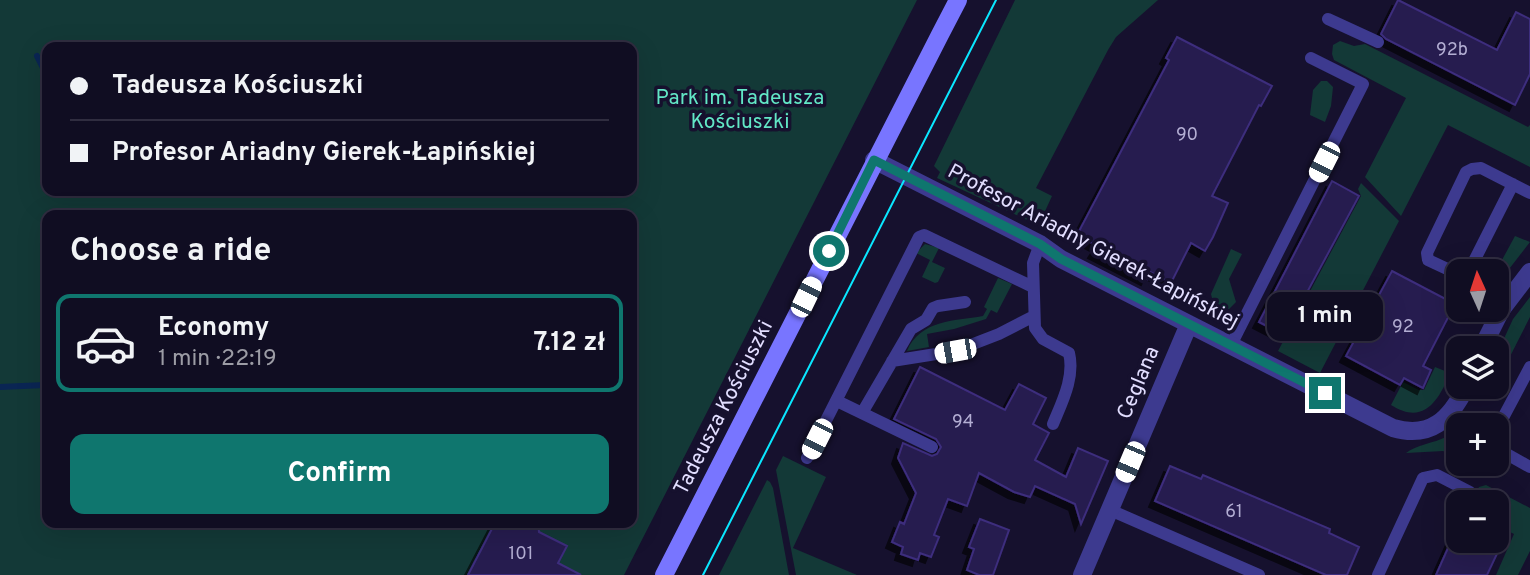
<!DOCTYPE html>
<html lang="en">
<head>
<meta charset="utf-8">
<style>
	:root { --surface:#100d22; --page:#1e1b2f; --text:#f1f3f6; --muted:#9c9ca5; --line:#302d40; --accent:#0f766e }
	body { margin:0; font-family:Overpass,sans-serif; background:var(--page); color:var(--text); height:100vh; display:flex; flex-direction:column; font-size:26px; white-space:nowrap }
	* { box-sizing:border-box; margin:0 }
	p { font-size:23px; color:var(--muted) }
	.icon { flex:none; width:38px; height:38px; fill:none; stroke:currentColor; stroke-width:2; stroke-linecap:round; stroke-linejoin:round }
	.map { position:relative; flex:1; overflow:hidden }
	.drawer { position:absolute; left:42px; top:210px; width:595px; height:318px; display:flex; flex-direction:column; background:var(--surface); border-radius:14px; box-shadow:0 7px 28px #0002,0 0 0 2px var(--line) }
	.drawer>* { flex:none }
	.guide { position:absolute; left:42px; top:42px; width:595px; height:154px; border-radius:14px; box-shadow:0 7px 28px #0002,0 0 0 2px var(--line); display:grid; align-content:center; height:154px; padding:0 28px; background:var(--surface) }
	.needle { width:46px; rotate:357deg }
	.controls { position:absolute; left:1446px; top:259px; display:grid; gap:14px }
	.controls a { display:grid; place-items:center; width:63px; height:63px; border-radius:14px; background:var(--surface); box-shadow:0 7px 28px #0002,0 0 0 2px var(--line); font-size:35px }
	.end { position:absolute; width:32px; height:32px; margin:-16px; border:9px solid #0f766e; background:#fff; box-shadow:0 0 0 4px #fff }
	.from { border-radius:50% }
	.bubble { position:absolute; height:49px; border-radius:14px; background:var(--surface); box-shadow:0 7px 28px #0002,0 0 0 2px var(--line); font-size:23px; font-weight:700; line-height:49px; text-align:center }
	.car { position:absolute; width:21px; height:42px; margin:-21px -10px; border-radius:9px; box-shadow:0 0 5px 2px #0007; background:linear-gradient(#fff 24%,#345 0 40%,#fff 0 76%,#345 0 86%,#fff 0) }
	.guide b { display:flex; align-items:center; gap:24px; height:66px; font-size:26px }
	.guide b+b { border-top:2px solid var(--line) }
	.guide i { width:18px; height:18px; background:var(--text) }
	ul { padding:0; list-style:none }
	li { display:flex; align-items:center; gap:21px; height:98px; margin:0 14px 10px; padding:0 14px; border:4px solid transparent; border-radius:14px }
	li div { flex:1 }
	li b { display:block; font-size:26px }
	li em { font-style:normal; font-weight:700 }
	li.current { border-color:var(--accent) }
	li>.icon { width:63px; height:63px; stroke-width:1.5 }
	h2 { padding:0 28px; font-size:32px; line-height:84px }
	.button { display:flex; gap:14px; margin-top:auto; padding:14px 28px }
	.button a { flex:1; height:80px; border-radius:14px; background:var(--accent); color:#fff; font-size:28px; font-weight:700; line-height:80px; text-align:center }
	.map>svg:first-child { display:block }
	.green { fill:#133937; fill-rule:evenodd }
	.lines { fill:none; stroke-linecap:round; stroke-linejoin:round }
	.stream { stroke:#0a2553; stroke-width:6 }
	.building { fill:#261c50; stroke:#3d2d7d; stroke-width:2; filter:url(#shadow) }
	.lane { stroke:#3d3a8f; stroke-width:12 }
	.street { stroke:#3d3a8f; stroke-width:18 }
	.secondary { stroke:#7875ff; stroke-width:18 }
	.tram { stroke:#0ae7ff; stroke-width:2 }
	.route { stroke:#0f766e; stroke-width:9 }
	.labels { text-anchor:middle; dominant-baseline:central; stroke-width:7; stroke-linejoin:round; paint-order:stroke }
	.number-label { font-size:18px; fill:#b3aed3 }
	.park-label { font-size:21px; fill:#62e7c6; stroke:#16112e }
	.street-label { font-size:21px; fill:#e2deff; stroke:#16112e }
</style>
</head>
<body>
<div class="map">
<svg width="1530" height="575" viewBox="0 0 1530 575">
	<defs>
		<filter id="shadow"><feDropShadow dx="-6" dy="6" stdDeviation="0" flood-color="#0009"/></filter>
	</defs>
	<rect width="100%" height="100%" fill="#16112e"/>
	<path class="green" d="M0,0H917L624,575H0ZM47,47H632V191H47ZM47,215H632V523H47Z
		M1015,0H1158L1116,37L1108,50L1036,188L1052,196L1041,220H1027L937,178L940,172L934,166Z
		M1340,41L1354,46L1365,44L1528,127L1530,125V167L1448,125L1401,216L1365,177L1406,98L1334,60L1332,54L1333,45Z
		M1321,81H1327L1333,87L1331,106L1325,122L1310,115L1313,90Z
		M1361,183L1399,221L1320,373L1278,351L1361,196L1358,189Z
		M1515,236L1530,242L1496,286V271Z
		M925,244L939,248L932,262L945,268L938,282L935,283L922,277L930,260L916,253Z
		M1231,249L1242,254L1229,279L1236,302L1229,309L1222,311L1214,306L1211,294Z
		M998,278L1012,284L997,313L991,310L986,319L954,329L927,334L929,347L907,351C920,320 954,321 983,316L987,309L984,307Z
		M1530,297V317L1496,384V356L1513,319Z
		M1435,367L1450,373C1439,400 1424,426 1391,405L1403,382L1419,390H1424Z
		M1446,437L1458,441V458L1443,451L1406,453C1416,445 1434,443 1446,437Z
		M783,456L826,477L793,548L857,575H796L776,470Z
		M767,480L770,482L773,488L789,575H719Z
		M1486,485L1530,508V551L1518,575H1496L1514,534L1496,525V502H1471L1479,487Z"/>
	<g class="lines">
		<path class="stream" d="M37,56L47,76
			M0,387L45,385"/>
	</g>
	<path class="building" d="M1398,0L1497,50L1516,12L1530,19V74L1515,105L1386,39L1381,34Z
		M1177,37L1272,86L1261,106L1259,105L1212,196L1228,203L1213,237L1205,251L1191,243L1171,283L1150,272L1147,279L1094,252L1098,246L1077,235L1169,60L1166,58Z
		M1332,181L1359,196L1284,335L1259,322Z
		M1392,271L1455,304L1423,366L1431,370L1423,388L1404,378L1400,385L1346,356Z
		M920,367L1005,410L1019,384L1046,398L1033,424L1049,433L1035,460L1066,477L1078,448L1108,461L1081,524L1075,504L1035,486L1030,497L1014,492L979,473L967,506L948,499L934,535L939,537L931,557L920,553L918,560L901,554L903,547L892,542L900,522L904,524L916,493L898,458L903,443L932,456L937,454L941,447L936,439L894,419Z
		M1170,466L1201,479L1203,475L1330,529L1329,533L1359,547L1347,575H1326L1155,501Z
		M980,519L1009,530L993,575H979L967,570L974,549L969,547Z
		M495,523H538L539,532L567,546L558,563L581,575H468Z
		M1452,539L1457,541H1503L1487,575H1436Z"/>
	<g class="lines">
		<path class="lane" d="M1328,19L1378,42
			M1040,244L1033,263L1035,328L1043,339L1069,353C1075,377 1062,402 1053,424
			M1469,271L1513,184
			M1458,274L1428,260L1427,253L1466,172L1472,169L1481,168L1530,193
			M1231,345L1363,84L1311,58
			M892,361L955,351L999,334L1034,316
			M837,401L932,447
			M862,413L911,329L926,320L933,308L938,306L965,302
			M1496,431L1530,367
			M1496,448L1530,467
			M807,458L919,237L924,235L1033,287
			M1110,510L1259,575
			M1378,575L1423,478L1437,475L1470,492"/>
		<path class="street" d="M874,160L1040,244L1061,259L1393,428C1431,439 1450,419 1466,387
			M1482,348L1501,310L1530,272
			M1082,575L1189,324"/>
		<path class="secondary" d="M664,575C762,383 859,191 958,0"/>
		<path class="tram" d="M703,575L996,0"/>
	</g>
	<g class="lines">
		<path class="route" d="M829,251L874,160L1040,244L1061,259L1325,393"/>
	</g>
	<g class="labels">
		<g class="number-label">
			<text x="1452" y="50">92b</text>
			<text x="1187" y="135">90</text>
			<text x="1403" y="327">92</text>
			<text x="963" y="422">94</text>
			<text x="1234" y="512">61</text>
			<text x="521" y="554">101</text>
		</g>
		<g class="park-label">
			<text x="740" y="98">Park im. Tadeusza<tspan x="740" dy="24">Kościuszki</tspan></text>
		</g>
		<g class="street-label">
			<text transform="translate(1093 247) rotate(28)">Profesor Ariadny Gierek-Łapińskiej</text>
			<text transform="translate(1139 383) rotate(-67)">Ceglana</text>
			<text transform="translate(724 408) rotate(-63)">Tadeusza Kościuszki</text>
		</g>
	</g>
</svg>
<div class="controls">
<a><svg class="needle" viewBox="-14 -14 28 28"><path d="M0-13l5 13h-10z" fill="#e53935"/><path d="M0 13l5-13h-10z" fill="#9c9ca5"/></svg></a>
<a><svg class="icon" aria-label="layers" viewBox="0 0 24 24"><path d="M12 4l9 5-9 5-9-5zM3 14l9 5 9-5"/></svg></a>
<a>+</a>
<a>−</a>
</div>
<i class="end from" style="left:829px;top:251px"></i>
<i class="end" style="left:1325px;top:393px"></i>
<div class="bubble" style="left:1267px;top:292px;width:116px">1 min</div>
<i class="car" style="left:1324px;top:162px;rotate:207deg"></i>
<i class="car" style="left:806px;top:297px;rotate:26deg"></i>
<i class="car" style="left:955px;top:351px;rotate:260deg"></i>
<i class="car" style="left:817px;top:439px;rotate:207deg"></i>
<i class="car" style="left:1130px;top:462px;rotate:203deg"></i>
<div class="guide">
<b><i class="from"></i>Tadeusza Kościuszki</b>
<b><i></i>Profesor Ariadny Gierek-Łapińskiej</b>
</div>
<section class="drawer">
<h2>Choose a ride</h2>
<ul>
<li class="current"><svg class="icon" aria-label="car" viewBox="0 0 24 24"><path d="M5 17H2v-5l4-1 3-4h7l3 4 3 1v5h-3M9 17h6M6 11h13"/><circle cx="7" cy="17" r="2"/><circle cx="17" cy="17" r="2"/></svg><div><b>Economy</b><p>1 min · 22:19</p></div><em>7.12 zł</em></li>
</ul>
<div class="button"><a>Confirm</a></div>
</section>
</div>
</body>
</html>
